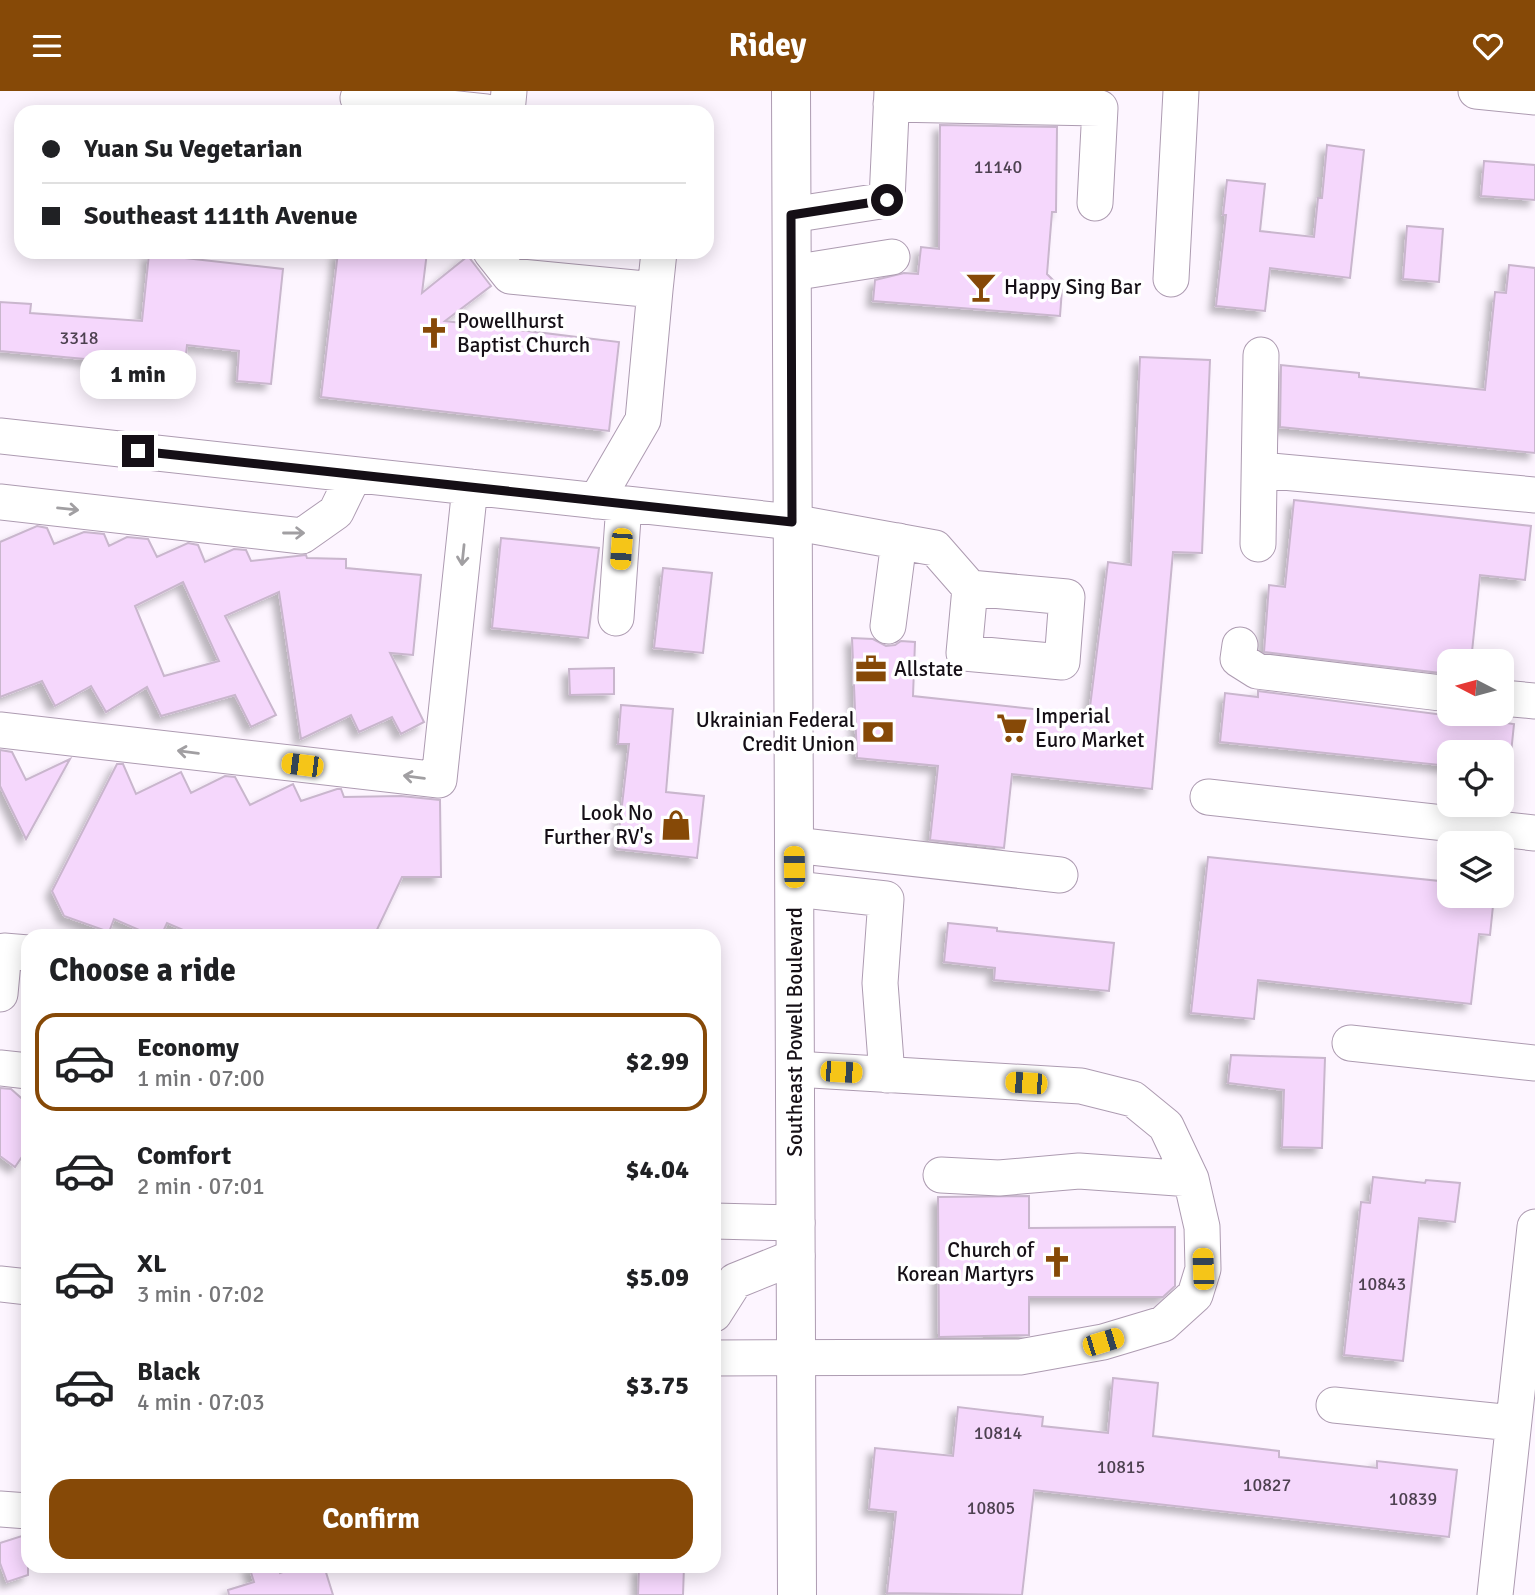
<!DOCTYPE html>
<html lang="en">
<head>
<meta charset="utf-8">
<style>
	:root { --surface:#fff; --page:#f6f6f6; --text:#202124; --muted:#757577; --line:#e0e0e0; --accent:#864907 }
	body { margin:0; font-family:Signika,sans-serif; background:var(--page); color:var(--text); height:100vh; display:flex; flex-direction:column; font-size:26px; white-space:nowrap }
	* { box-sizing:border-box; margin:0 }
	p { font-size:23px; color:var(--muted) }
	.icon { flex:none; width:38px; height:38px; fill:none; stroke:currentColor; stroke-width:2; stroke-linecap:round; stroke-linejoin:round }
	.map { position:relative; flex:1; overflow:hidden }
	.sheet { position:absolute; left:21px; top:838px; width:700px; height:644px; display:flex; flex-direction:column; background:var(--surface); border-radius:21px; box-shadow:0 4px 18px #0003 }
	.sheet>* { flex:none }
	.banner { position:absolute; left:14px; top:14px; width:700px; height:154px; border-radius:21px; box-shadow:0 4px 18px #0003; display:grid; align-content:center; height:154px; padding:0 28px; background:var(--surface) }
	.needle { width:46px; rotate:276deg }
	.tools { position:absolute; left:1437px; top:558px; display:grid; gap:14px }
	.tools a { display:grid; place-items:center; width:77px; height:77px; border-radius:14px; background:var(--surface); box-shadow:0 4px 18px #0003; font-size:35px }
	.end { position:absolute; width:32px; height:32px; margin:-16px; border:9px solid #150f16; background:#fff; box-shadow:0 0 0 4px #fff }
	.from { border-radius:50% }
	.bubble { position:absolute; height:49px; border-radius:21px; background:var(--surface); box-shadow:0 4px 18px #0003; font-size:23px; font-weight:800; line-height:49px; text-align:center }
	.car { position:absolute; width:21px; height:42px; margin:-21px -10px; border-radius:9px; box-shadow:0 0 5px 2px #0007; background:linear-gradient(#f5c518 24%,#345 0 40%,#f5c518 0 76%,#345 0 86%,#f5c518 0) }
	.banner b { display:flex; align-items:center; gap:24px; height:66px; font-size:26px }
	.banner b+b { border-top:2px solid var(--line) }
	.banner i { width:18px; height:18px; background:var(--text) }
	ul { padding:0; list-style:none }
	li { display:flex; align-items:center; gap:21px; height:98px; margin:0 14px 10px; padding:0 14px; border:4px solid transparent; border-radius:21px }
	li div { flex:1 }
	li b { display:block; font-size:26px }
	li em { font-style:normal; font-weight:800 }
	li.selected { border-color:var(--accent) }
	li>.icon { width:63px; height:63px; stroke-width:1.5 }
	h2 { padding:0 28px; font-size:32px; line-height:84px }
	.action { display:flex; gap:14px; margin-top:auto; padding:14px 28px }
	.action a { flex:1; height:80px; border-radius:21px; background:var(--accent); color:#fff; font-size:28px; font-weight:800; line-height:80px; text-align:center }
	header { display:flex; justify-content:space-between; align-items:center; height:91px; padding:0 28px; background:var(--accent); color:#fff; font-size:32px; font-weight:800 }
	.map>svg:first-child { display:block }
	.building { fill:#f5d7fc; stroke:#c9b6cd; stroke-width:2; fill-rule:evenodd; filter:url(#shadow) }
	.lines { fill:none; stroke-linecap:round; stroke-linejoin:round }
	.minor-casing { stroke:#ad9bb1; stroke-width:37 }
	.major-casing { stroke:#ad9bb1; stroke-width:40 }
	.minor { stroke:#fff; stroke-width:35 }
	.major { stroke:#fff; stroke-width:38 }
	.oneway { stroke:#a19fa2 }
	.route { stroke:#150f16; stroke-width:9 }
	.labels { text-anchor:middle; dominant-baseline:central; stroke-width:7; stroke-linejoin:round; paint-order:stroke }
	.number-label { font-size:18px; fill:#4d4150 }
	.poi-label { font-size:21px; fill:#150f16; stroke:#fff; text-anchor:start }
	.street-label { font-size:21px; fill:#150f16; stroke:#fff }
</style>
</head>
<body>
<header><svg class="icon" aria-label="menu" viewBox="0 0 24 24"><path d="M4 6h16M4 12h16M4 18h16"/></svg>Ridey<svg class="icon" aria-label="heart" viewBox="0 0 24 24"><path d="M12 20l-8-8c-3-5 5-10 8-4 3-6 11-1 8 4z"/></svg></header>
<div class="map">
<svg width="1535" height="1504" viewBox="0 0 1535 1504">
	<defs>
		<filter id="shadow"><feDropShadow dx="-6" dy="6" stdDeviation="3.5" flood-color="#0004"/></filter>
	</defs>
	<rect width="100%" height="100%" fill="#fdf5ff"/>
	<path class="building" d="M940,34L1057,36L1056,121H1052L1047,183L1062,198L1060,225L873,210L875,189L904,182L918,183L921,156L939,158Z
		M1327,54L1364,59L1350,187L1270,177L1265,220L1216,215L1226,124H1223L1227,89L1265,93L1260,140L1314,146L1318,107H1322Z
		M1484,70L1535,74V109L1481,105Z
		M1407,135L1443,138L1439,191L1403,188Z
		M338,161H427L422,202L468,165L491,195L445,230L619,251L609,340L321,306Z
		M149,163L283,178L271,293L237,290L239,260L187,254L184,282L137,276V273L0,260V211L31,213L30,222L142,230Z
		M1509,174L1535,177V362L1280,336L1281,274L1359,282V286L1485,299L1495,201L1506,202Z
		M1140,266L1210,269L1202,462L1173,461L1152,698L1012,683L1004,757L930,749L938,675L857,667L852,547L873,548L886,555L895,554L901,550L915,551L913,605L1089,624L1108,471L1131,474Z
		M1294,409L1531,435L1525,489L1480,484L1471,570H1449V583L1264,561L1269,494L1285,496Z
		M37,435L47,437L54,453L84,441L104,443L109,455L127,446L148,448L157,466L188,452L198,454L205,471L234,458L246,459L251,470L306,464L307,467L346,468V477L421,484L413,564L390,562L424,631L401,643L392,626L359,641L351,624L301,648L279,501L225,525L276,624L251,636L235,604L161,625L147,596L106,621L91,595L55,615L42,590L0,606V451ZM183,491L219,570L164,585L135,515Z
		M501,447L599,457L588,547L492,537Z
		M663,477L712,482L703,562L654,557Z
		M614,577V603L570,604L569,578Z
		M1258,600L1514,633L1511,662H1449V675L1220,651L1225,602L1258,606Z
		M621,614L673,618L666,701L704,705L697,767L617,758L629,653H618Z
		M0,659L12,661L26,689L70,668L26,748L0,695Z
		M117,673H123L136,703L181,681L191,702L225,685L235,686L250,714L293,693L301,710L337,698H341L344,706L401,705L440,709L441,786H402L374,845H197L167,832L161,845H153L114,828L109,841L64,825L52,800Z
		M1208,766L1449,791V805H1494L1490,844L1479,843L1471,913L1258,889L1254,928L1191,922Z
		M948,832L997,837V840L1114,852L1109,900L994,889L995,877L944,871Z
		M1231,964L1325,967L1322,1057L1282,1056L1284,999L1228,992Z
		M0,997L11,998L28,1013V1057L15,1076L0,1065Z
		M1373,1086L1425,1092L1426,1089L1460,1092L1455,1131L1419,1127L1403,1270L1344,1264L1361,1111L1370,1112Z
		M1029,1105V1137L1175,1136V1195L1163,1206H1029V1244L939,1246L938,1106Z
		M1113,1287L1158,1292L1153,1345L1279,1360V1366L1377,1377V1370L1457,1379L1449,1446L1034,1399L1022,1504L887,1502L896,1421L869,1418L875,1357L953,1365L958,1316L1043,1326L1042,1335L1108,1342Z
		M28,1443V1484L7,1491L0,1472V1452Z
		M249,1475H277L280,1482L300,1475H324L333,1504H229L228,1499L254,1491Z
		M684,1475L683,1504H638L639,1476Z"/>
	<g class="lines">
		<defs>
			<path id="minor" d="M1476,0L1535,6
				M358,7L486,21
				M891,13L1100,17L1095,112
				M507,21L509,0
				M791,124L887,109L892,0
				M491,161L510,185L655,199L643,329L596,410
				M792,182L892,166
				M1171,188L1181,0
				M655,199L659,161
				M0,345L792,431L935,457L970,497
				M1260,379L1535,404
				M0,411L302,445L336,421L354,384
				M1258,453L1261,264
				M970,497L1067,506L1062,571L964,562Z
				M616,527L624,413
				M888,535L899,450
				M1240,554L1238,568L1257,580L1449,603
				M1502,607L1535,610
				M0,639L439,689L470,396
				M1208,706L1535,742
				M794,754L1060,784
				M795,798L886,808L880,892L887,984
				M0,903L4,860L28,862
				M1350,952L1535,972
				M0,977L28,980
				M941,1084L999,1087L1079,1080L1191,1088
				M714,1130L797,1132
				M0,1193L28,1196
				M714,1223L735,1190L797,1165
				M714,1267L1020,1266L1103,1251L1163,1233L1195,1204L1203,1178L1202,1136L1191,1088L1166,1035L1133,1008L1081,995L795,978
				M1334,1314L1513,1332
				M0,1418L28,1420
				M1495,1504L1535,1136"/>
			<path id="major" d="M791,0L797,1504"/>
		</defs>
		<use href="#minor" class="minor-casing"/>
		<use href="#major" class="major-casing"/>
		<use href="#minor" class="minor"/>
		<use href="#major" class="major"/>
	</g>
	<defs><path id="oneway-shaft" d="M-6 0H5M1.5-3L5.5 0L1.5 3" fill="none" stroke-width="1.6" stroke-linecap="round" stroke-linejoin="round" transform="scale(1.75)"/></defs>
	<g class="oneway">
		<use href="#oneway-shaft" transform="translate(68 418) rotate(6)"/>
		<use href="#oneway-shaft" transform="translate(294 442)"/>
		<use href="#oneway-shaft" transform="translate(463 464) rotate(96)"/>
		<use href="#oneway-shaft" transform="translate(188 661) rotate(-173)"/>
		<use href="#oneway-shaft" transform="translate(414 686) rotate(-173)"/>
	</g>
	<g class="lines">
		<path class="route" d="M138,360L792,431L791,124L887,109"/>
	</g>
	<defs>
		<symbol id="bar-bare" viewBox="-9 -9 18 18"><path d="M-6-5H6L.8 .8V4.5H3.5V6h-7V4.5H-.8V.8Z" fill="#864907" stroke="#fff" stroke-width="2.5" paint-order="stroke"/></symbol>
		<symbol id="church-bare" viewBox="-9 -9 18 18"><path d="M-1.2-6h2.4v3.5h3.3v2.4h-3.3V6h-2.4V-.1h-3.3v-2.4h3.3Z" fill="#864907" stroke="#fff" stroke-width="2.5" paint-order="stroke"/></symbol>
		<symbol id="office-bare" viewBox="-9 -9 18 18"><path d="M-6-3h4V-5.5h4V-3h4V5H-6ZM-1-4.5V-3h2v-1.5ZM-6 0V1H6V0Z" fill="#864907" stroke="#fff" stroke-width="2.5" paint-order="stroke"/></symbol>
		<symbol id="supermarket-bare" viewBox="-9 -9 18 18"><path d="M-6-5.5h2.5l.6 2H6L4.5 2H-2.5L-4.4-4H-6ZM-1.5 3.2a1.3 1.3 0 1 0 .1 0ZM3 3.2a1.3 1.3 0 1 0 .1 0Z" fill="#864907" stroke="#fff" stroke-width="2.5" paint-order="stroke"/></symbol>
		<symbol id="bank-bare" viewBox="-9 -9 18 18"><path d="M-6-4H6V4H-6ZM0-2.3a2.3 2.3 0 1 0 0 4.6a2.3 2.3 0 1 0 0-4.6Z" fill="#864907" stroke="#fff" stroke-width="2.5" paint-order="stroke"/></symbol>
		<symbol id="shop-bare" viewBox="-9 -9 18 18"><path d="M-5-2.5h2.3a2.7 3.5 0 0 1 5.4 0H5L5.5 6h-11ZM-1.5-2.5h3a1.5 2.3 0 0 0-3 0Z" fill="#864907" stroke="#fff" stroke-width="2.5" paint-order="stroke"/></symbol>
	</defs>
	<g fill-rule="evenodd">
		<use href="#bar-bare" x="959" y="174" width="44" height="44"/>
		<use href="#church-bare" x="412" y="220" width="44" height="44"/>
		<use href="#office-bare" x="849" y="556" width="44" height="44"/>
		<use href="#supermarket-bare" x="990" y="615" width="44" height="44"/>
		<use href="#bank-bare" x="856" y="619" width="44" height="44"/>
		<use href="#shop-bare" x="654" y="712" width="44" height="44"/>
		<use href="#church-bare" x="1035" y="1149" width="44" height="44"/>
	</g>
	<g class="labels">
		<g class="number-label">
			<text x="998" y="76">11140</text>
			<text x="79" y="247">3318</text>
			<text x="1382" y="1193">10843</text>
			<text x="998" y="1342">10814</text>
			<text x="1121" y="1376">10815</text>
			<text x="1267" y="1394">10827</text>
			<text x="1413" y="1408">10839</text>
			<text x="991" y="1417">10805</text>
		</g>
		<g class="poi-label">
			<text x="1004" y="196">Happy Sing Bar</text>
			<text x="457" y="230">Powellhurst<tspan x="457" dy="24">Baptist Church</tspan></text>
			<text x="894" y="578">Allstate</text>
			<text x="1035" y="625">Imperial<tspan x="1035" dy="24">Euro Market</tspan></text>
			<text x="855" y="629" text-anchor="end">Ukrainian Federal<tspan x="855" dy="24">Credit Union</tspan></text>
			<text x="653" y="722" text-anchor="end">Look No<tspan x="653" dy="24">Further RV's</tspan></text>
			<text x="1034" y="1159" text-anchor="end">Church of<tspan x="1034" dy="24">Korean Martyrs</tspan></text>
		</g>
		<g class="street-label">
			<text transform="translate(795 941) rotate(-90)">Southeast Powell Boulevard</text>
		</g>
	</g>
</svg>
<div class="tools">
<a><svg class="needle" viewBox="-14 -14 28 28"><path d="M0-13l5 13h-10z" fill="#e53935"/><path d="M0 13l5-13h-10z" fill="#757577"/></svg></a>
<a><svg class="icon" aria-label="locate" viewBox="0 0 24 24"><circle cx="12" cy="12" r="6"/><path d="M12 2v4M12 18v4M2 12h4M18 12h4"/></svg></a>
<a><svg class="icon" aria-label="layers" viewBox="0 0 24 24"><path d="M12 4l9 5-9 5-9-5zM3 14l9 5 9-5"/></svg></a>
</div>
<i class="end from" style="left:887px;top:109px"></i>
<i class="end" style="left:138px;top:360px"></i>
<div class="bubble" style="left:80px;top:259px;width:116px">1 min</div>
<i class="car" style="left:621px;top:458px;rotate:184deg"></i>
<i class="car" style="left:302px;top:674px;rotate:277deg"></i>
<i class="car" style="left:794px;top:776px;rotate:359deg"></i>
<i class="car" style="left:841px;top:981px;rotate:93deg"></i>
<i class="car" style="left:1026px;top:992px;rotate:274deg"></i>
<i class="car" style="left:1203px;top:1178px;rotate:358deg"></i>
<i class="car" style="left:1103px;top:1251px;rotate:73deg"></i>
<div class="banner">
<b><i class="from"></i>Yuan Su Vegetarian</b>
<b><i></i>Southeast 111th Avenue</b>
</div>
<section class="sheet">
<h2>Choose a ride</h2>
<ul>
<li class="selected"><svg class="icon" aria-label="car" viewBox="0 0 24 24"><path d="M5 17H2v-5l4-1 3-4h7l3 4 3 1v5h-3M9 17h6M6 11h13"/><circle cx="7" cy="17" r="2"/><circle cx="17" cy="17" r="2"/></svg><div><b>Economy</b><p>1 min · 07:00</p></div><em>$2.99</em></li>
<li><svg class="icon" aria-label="car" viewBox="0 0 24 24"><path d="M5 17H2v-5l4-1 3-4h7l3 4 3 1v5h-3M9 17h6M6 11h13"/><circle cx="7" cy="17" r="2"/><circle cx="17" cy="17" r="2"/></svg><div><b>Comfort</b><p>2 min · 07:01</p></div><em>$4.04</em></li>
<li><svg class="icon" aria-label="car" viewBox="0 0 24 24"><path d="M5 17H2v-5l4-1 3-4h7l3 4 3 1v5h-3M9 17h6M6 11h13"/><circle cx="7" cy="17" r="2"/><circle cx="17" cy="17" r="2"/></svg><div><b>XL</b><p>3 min · 07:02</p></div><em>$5.09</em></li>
<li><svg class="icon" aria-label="car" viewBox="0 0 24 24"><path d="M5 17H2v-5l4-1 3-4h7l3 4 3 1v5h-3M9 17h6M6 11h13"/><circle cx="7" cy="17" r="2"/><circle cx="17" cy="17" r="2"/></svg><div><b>Black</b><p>4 min · 07:03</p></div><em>$3.75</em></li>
</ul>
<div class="action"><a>Confirm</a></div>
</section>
</div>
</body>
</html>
